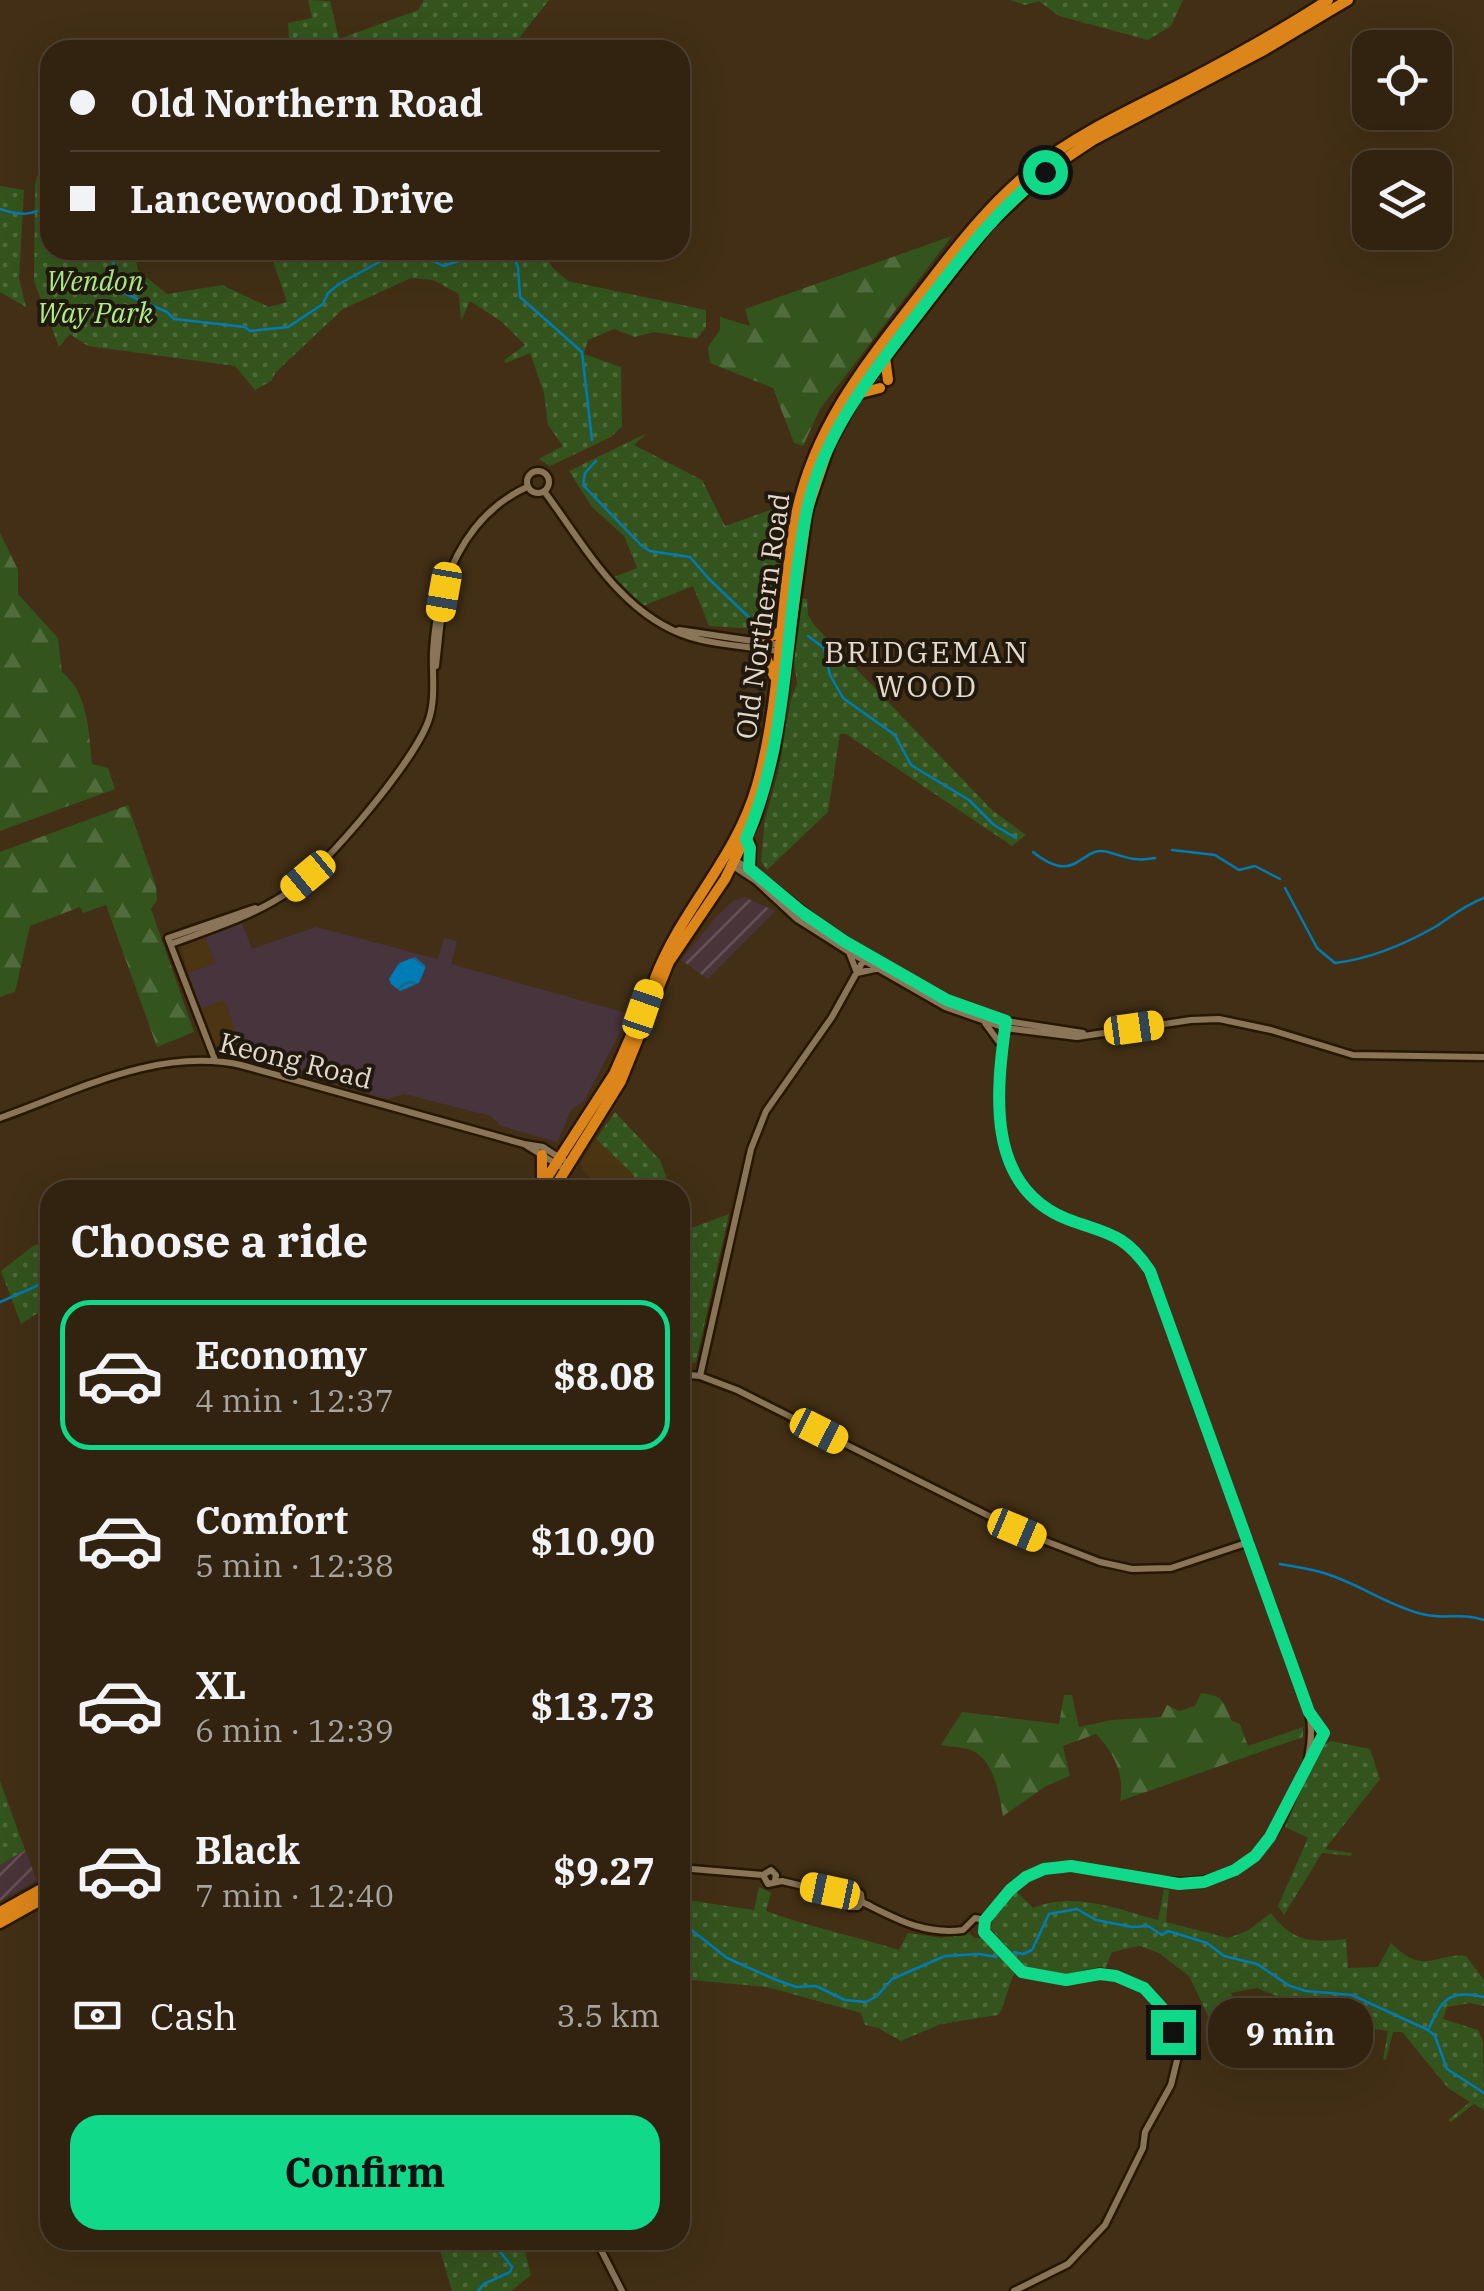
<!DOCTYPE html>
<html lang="en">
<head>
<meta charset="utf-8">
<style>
	:root { --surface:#322310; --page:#3d2f1e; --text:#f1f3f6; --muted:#a8a49f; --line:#4d4030; --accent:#11d98a }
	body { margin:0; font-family:"IBM Plex Serif",serif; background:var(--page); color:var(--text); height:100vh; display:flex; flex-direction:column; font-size:38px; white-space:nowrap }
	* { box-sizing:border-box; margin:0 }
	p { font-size:32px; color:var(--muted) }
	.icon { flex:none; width:55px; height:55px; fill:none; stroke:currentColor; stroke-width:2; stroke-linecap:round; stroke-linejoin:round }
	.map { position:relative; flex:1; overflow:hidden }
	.sheet { position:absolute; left:40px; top:1180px; width:650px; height:1070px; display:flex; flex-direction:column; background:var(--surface); border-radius:30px; box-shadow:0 10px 40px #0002,0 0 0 2px var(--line) }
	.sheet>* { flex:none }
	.guide { position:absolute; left:40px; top:40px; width:650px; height:220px; border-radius:30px; box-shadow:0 10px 40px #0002,0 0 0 2px var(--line); display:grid; align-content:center; height:220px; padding:0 30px; background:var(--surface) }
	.controls { position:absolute; left:1352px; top:30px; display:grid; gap:20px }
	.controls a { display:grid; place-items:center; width:100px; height:100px; border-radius:20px; background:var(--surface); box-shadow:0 10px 40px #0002,0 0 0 2px var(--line); font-size:50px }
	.end { position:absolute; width:45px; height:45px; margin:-22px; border:12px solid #11d98a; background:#111; box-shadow:0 0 0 5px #111 }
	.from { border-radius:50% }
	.bubble { position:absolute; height:70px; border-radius:30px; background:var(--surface); box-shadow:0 10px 40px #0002,0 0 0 2px var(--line); font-size:32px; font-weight:700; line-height:70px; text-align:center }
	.car { position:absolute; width:30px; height:60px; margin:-30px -15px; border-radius:12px; box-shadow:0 0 8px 2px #0007; background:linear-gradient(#f5c518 24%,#345 0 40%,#f5c518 0 76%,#345 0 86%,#f5c518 0) }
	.guide b { display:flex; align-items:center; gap:35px; height:95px; font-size:38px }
	.guide b+b { border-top:2px solid var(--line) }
	.guide i { width:25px; height:25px; background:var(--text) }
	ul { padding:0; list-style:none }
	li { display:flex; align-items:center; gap:30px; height:150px; margin:0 20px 15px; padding:0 10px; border:5px solid transparent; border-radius:30px }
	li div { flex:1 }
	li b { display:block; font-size:38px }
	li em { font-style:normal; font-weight:700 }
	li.current { border-color:var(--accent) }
	li>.icon { width:90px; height:90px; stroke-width:1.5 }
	h2 { padding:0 30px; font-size:45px; line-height:120px }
	.pay { display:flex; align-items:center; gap:25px; height:110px; padding:0 30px; font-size:38px }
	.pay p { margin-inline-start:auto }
	.button { display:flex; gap:20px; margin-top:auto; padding:20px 30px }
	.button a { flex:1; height:115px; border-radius:30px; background:var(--accent); color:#111; font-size:40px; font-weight:700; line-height:115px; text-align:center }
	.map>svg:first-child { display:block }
	.built { fill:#4b3513 }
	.industrial { fill:url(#industrial-furrows) }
	.education { fill:#48343c }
	.forest { fill:url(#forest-firs) }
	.park { fill:url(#park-dots) }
	.water { fill:url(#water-waves) }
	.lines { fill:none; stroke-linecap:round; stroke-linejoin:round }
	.stream { stroke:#007cb4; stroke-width:2.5 }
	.secondary-casing { stroke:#281700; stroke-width:11 }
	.highway-casing { stroke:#281700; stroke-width:15 }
	.secondary { stroke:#8a7559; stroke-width:6 }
	.highway { stroke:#dc851a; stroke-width:10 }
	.route { stroke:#11d98a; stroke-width:12 }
	.labels { text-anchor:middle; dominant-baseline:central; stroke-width:8; stroke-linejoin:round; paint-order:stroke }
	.park-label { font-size:28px; font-style:italic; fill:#adf184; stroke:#22190e }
	.street-label { font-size:28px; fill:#e4d9ca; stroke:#22190e }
	.neighbourhood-label { font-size:30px; letter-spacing:2.5px; fill:#e4d9ca; stroke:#22190e }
</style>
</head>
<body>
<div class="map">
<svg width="1484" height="2291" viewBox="0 0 1484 2291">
	<defs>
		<pattern id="industrial-furrows" width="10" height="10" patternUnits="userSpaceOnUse" patternTransform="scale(2.5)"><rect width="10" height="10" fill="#493439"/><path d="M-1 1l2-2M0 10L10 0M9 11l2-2" fill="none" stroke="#635154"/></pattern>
		<pattern id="forest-firs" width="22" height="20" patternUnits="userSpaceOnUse" patternTransform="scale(2.5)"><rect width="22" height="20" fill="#33541d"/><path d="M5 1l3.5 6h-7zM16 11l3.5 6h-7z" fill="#506c3c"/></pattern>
		<pattern id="park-dots" width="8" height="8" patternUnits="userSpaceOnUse" patternTransform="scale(2.5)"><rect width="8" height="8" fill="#33541d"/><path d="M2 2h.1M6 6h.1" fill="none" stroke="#506c3c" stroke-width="1.8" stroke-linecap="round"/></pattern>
		<pattern id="water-waves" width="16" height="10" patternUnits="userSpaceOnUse" patternTransform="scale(2.5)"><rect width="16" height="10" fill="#007cb4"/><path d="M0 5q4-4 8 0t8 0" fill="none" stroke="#18678a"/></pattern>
	</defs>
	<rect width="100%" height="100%" fill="#422f15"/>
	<path class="built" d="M205,937L215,963L188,973L181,947Z
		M224,999L245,1058L219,1053L215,1049L201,1009Z
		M596,1139L633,1174L639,1190H601L582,1169L580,1164Z"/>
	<path class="industrial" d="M744,897L775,911L708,979L681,960L716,917L733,901Z
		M25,1850L37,1880L0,1901V1865Z"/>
	<path class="education" d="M242,923L252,949L316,927L438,959L444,938L457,941L451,964L630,1014L584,1101L571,1110L557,1142L501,1126L491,1116L404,1094L387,1099L245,1058L224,1000L201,1009L188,973L215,963L205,937Z"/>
	<path class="forest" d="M952,236L820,409L803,446L794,443L773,388L710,363L708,347L720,330V317L750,326L745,309Z
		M0,533L18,570V594L58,638L62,672C88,692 89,733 92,764L108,768L115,789L0,831Z
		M128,805L156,886L157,900L151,909L194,1032L157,1047L106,905L83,913L80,907L30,926L15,992L0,997V852Z
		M1201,1693C1224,1695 1223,1702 1232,1721L1240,1724L1248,1746L1303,1727V1737L1120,1801C1125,1774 1114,1753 1096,1734L1063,1746L1070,1776L1046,1786L1003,1816C999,1795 995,1762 973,1751C965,1747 951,1747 941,1745L962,1712L1059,1724L1064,1695H1072L1079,1727L1112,1720L1161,1717L1167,1705L1179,1711L1195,1706Z"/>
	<path class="park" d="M308,0L330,1L339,39L418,10L424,0H549L512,47L513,50H290L288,23L312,18Z
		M1009,0H1183L1171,26L1148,40L1059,16L1039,1L1025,5Z
		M47,162H50V250H134L138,270L167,294L222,285L269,307L287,302L269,250H544L552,267L568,281L706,310V327L697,339L654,332L635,337L614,329L588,340L584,354L621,367L622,426L611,437L550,466L539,459L563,446L548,425L544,393L530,353L506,363L504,360L525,345L502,322L470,301L461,321L459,294L433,280L411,278L343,309L276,372L271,381L255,390L235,366L88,346L70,334L59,347L34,281L35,184L40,168Z
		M0,186L24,190L19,279L26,307L0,292Z
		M647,433L634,445L702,480L725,526L790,503L773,630L709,626L693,586L643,606L614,577L637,568L624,536L592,507L569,471Z
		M801,598L807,599L808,615L815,626L992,810L1026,835L1012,846L846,734H840L828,812L767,870L761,861L765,819L778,773L791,699L797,684L794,661Z
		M615,1112L660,1160L671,1190H639L633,1174L596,1139Z
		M729,1214L696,1362L680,1366V1215L686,1230Z
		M50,1239V1305L21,1324L1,1271L33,1246Z
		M1331,1741L1370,1749L1380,1779L1325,1849L1352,1853L1351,1856L1322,1853L1284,1915L1278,1906L1308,1838L1285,1827L1320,1747Z
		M0,1781L25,1850L0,1865Z
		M759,1887L771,1893L766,1911C810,1927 854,1936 899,1950L908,1933L941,1938L967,1930L974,1938H984L1014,1973L1001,2011L998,2015L941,2024L901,2041L878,2028L865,2025L861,2013L767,1987L680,1979V1899L754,1910Z
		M1164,1889L1169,1890L1166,1922L1228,1938L1247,1931L1271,1913C1292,1942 1313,1943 1346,1939L1348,1968L1378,1967L1391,1943C1424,1977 1436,1952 1466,1956L1484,1980V2006L1470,2003L1447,2007L1443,2019L1478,2030L1483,2041L1484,2110L1474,2104L1451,2122L1448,2120L1470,2102L1448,2088L1402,2032H1393L1386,2060L1383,2059L1388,2031L1347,2025L1257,1988L1231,1993L1244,2030L1229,2036L1225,2047H1213L1209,2018L1189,1976L1159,1953L1139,1946L1112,1952L1105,1969L1063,1974L1027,1969L991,1929L993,1918L1016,1891L1033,1908C1075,1891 1116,1909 1158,1920Z
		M437,2240H522L531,2275L511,2291H452Z"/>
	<path class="water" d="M415,957L426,966L419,983L400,991L391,984L389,979L399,963Z"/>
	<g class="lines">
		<path class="stream" d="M0,209C19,216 33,216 50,204
			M114,250L113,278L119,291L167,312L174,319L245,327L250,331L288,327L323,304L328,293L339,284L381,261L428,258L443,266L494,250
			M499,250L511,251L518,267L520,297L582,352L592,440
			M596,461L585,473L583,485L641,545L650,551L690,557L709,579L758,626
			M808,636L824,648L830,675L843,698L895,735L911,765L969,800L994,825L1016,838
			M1172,850L1215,855L1239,870L1255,866L1280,879
			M1033,852C1078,888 1080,844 1108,852C1126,857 1134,862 1155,858
			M1285,888L1317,948L1335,963C1369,959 1405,944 1435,927C1452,916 1465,905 1484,898
			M0,1302L50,1280
			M1280,1564C1296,1567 1312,1569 1327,1574C1361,1585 1387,1605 1422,1614C1444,1620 1461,1612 1484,1620
			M680,1921L727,1958L774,1979L796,1987L816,1986L845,2000L866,2002L877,1996L892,1979L945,1956L980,1954L996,1957
			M1014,1952L1023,1954L1032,1950L1049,1914L1077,1909L1096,1920L1132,1927L1148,1926L1162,1935L1168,1931L1207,1943L1224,1956L1257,1964L1290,1986L1306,1991L1352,1995L1428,2030L1435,2036L1447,2069L1484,2093
			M1429,2028C1442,1999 1450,1989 1484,1997
			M478,2291L484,2284L510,2272L512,2267L491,2240"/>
		<defs>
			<path id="secondary" d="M527 482a11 11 0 1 1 22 0a11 11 0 1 1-22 0Z
				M544,491C585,546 621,615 690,637C719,646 752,646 782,652
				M679,630L780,645
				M436,666L441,619
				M733,859L754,872L831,933L947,1000L1006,1021L1083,1033
				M730,864L756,881L797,919L849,952L945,1007L1005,1028L1077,1037L1191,1020L1219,1019L1271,1030L1353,1055L1484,1057
				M171,944C211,929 254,916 290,891C325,867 416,760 429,719C436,698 432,673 433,651C437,583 464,516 527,487
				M849,952L857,973L875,969
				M1006,1021C996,1092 984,1186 1067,1219C1108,1235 1130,1235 1153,1278L1309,1712C1312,1726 1311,1744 1308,1758
				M985,1023L999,1042
				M215,1060L168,938L255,908
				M0,1118C76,1091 158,1047 241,1065L524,1144L543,1147L569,1164
				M524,1144L566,1170
				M680,1374L700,1376L737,1390L1017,1530L1100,1562L1132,1569L1171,1568L1249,1542
				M700,1376L751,1149L766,1111L832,1017L867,954
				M1312,1717L1323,1733L1318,1743
				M680,1868L763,1875
				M763,1875L768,1884L782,1881L845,1896
				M763,1875L771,1870L776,1875L775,1880
				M845,1896L848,1891L856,1890L861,1894L862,1902
				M845,1896L850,1907H858L862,1902
				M862,1902C897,1919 923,1935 963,1930L975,1918L985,1920
				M985,1920C1000,1903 1013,1882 1034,1873C1054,1863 1073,1867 1094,1870C1149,1879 1209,1898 1255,1855C1287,1826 1295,1777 1319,1743
				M984,1932L1022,1972L1066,1980L1100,1973L1113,1975L1144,1988L1167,2013L1179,2052L1171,2085L1145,2132L1143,2148L1105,2225L1068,2264L1014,2291
				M596,2240L622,2291"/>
			<path id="highway" d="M885,357L888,380
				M857,394L880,388
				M758,642L780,632
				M762,649L774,676
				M747,839L750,847L749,868
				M655,978C682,908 736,859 757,785C782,697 779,603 796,515C814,426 867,362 921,293C956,248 988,205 1033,169C1078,133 1132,109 1183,83C1233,57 1282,30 1328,0
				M542,1183V1155
				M539,1190L614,1074L647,999
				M553,1190L621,1081L669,962L725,879L755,818L774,751L807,511L830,443L856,395L987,226L1045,172L1093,140L1264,50L1348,0
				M0,1912L50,1884
				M0,1923L50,1895"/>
		</defs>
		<use href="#secondary" class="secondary-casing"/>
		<use href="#highway" class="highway-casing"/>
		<use href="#secondary" class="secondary"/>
		<use href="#highway" class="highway"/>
	</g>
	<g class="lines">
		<path class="route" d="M1045,172C996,210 961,258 923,307C875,370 824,430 807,510C784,620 791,735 746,839L750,848L749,868L802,912L844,941L947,1000L1006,1021C996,1092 985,1186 1067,1219C1106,1234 1124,1232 1150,1271L1309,1712L1324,1733L1270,1837L1255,1856L1235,1870L1204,1882L1179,1884L1071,1866L1044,1869L1026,1877L1010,1890L985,1920L984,1932L1022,1972L1066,1980L1100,1974L1116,1976L1144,1988L1167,2013L1173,2032"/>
	</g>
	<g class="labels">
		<g class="park-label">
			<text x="95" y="280">Wendon<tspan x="95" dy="32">Way Park</tspan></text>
		</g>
		<g class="street-label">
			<text transform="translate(762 616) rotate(-82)">Old Northern Road</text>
			<text transform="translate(296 1060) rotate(14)">Keong Road</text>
		</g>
		<g class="neighbourhood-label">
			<text x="927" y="651">BRIDGEMAN<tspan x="927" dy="34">WOOD</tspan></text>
		</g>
	</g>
</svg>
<div class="controls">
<a><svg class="icon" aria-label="locate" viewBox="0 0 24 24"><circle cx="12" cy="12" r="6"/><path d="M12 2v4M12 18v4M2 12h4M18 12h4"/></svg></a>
<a><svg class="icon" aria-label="layers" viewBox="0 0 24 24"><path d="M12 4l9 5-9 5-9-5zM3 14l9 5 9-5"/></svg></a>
</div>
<i class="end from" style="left:1045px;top:172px"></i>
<i class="end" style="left:1173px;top:2032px"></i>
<div class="bubble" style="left:1208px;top:1998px;width:165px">9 min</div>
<i class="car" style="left:444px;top:592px;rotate:190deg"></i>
<i class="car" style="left:308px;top:876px;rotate:230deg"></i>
<i class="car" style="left:643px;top:1009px;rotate:19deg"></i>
<i class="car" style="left:1134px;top:1028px;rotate:82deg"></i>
<i class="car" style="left:819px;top:1431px;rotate:117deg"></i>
<i class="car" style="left:1017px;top:1530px;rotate:113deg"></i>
<i class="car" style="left:830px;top:1891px;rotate:282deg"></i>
<div class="guide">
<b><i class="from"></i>Old Northern Road</b>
<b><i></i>Lancewood Drive</b>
</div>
<section class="sheet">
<h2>Choose a ride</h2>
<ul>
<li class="current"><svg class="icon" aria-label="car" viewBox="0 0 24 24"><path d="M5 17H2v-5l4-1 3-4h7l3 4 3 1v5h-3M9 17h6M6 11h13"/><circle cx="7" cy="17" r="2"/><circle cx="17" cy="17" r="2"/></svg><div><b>Economy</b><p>4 min · 12:37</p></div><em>$8.08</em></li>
<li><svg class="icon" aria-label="car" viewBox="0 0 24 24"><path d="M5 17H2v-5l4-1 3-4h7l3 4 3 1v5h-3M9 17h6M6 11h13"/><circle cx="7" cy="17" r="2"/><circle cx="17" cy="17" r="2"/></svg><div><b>Comfort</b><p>5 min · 12:38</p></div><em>$10.90</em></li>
<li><svg class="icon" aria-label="car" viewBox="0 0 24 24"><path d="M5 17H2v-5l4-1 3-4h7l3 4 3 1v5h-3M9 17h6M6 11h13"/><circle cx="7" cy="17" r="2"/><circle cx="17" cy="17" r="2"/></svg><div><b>XL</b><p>6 min · 12:39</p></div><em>$13.73</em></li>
<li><svg class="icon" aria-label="car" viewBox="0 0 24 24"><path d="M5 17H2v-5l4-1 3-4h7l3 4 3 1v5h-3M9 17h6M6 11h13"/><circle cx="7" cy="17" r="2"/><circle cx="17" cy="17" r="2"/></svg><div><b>Black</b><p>7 min · 12:40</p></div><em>$9.27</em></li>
</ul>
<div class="pay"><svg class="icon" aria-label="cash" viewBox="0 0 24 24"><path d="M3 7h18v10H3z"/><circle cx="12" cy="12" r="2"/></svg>Cash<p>3.5 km</p></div>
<div class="button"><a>Confirm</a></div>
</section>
</div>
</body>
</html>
